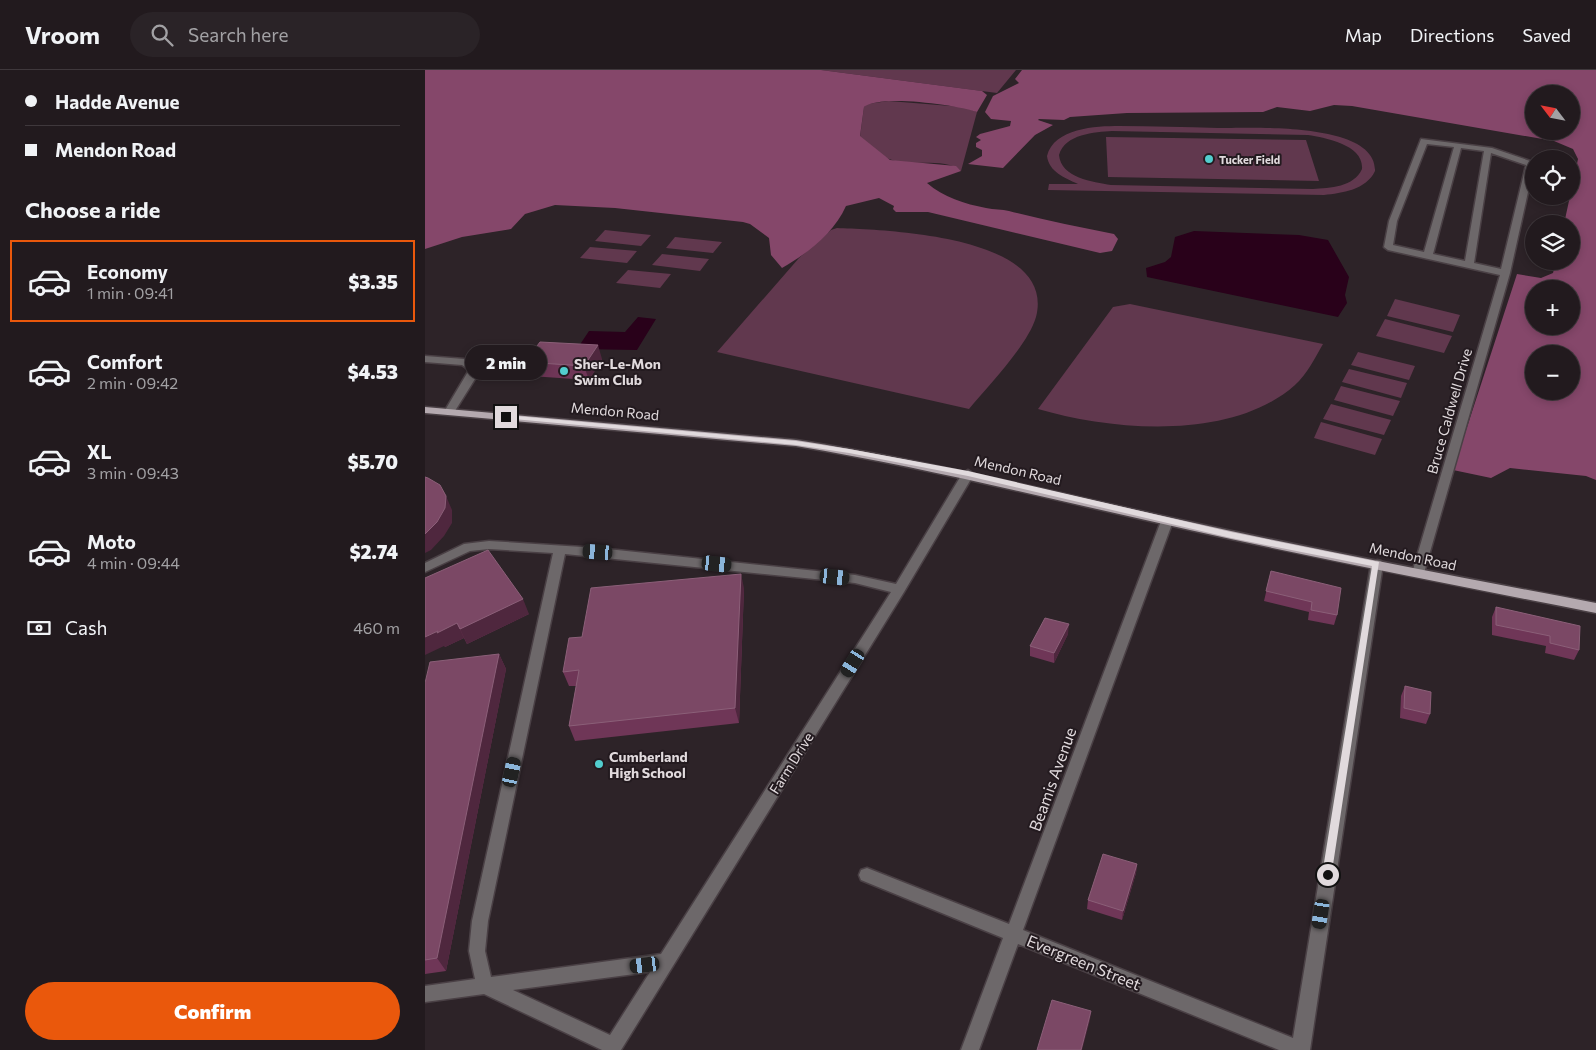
<!DOCTYPE html>
<html lang="en">
<head>
<meta charset="utf-8">
<style>
	:root { --surface:#221a1e; --page:#2a2327; --text:#f1f3f6; --muted:#a2a1a4; --line:#3f383c; --accent:#ea580c }
	body { margin:0; font-family:Commissioner,sans-serif; background:var(--page); color:var(--text); height:100vh; display:flex; flex-direction:column; font-size:19px; white-space:nowrap }
	* { box-sizing:border-box; margin:0 }
	p { font-size:16px; color:var(--muted) }
	.icon { flex:none; width:28px; height:28px; fill:none; stroke:currentColor; stroke-width:2; stroke-linecap:round; stroke-linejoin:round }
	.map { position:relative; flex:1; overflow:hidden }
	.sheet { display:flex; flex-direction:column; background:var(--surface); width:425px }
	.sheet>* { flex:none }
	.hud { display:grid; align-content:center; height:110px; padding:0 25px; background:var(--surface) }
	.needle { width:32px; rotate:302deg }
	.tools { position:absolute; left:1100px; top:15px; display:grid; gap:10px }
	.tools a { display:grid; place-items:center; width:55px; height:55px; border-radius:50%; background:var(--surface); box-shadow:0 2px 8px #0003,0 0 0 1px var(--line); font-size:25px }
	.end { position:absolute; width:22px; height:22px; margin:-11px; border:6px solid #e1dadd; background:#111; box-shadow:0 0 0 2px #111 }
	.from { border-radius:50% }
	.bubble { position:absolute; height:35px; border-radius:18px; background:var(--surface); box-shadow:0 2px 8px #0003,0 0 0 1px var(--line); font-size:16px; font-weight:800; line-height:35px; text-align:center }
	.car { position:absolute; width:15px; height:30px; margin:-15px -8px; border-radius:6px; box-shadow:0 0 4px 1px #0007; background:linear-gradient(#222 24%,#8ab4d8 0 40%,#222 0 76%,#8ab4d8 0 86%,#222 0) }
	.hud b { display:flex; align-items:center; gap:18px; height:48px; font-size:19px }
	.hud b+b { border-top:1px solid var(--line) }
	.hud i { width:12px; height:12px; background:var(--text) }
	ul { padding:0; list-style:none }
	li { display:flex; align-items:center; gap:15px; height:82px; margin:0 10px 8px; padding:0 15px; border:2px solid transparent; border-radius:0px }
	li div { flex:1 }
	li b { display:block; font-size:19px }
	li em { font-style:normal; font-weight:800 }
	li.active { border-color:var(--accent) }
	li>.icon { width:45px; height:45px; stroke-width:1.5 }
	h2 { padding:0 25px; font-size:22px; line-height:60px }
	.pay { display:flex; align-items:center; gap:12px; height:55px; padding:0 25px; font-size:19px }
	.pay p { margin-inline-start:auto }
	.primary-button { display:flex; gap:10px; margin-top:auto; padding:10px 25px }
	.primary-button a { flex:1; height:58px; border-radius:30px; background:var(--accent); color:#fff; font-size:20px; font-weight:800; line-height:58px; text-align:center }
	header { display:flex; align-items:center; gap:30px; box-sizing:border-box; height:70px; padding:0 25px; background:var(--surface); border-bottom:1px solid var(--line) }
	header strong { font-size:24px }
	nav { display:flex; gap:28px; margin-inline-start:auto; font-size:18px }
	.search { width:350px; height:45px; background:var(--page); display:flex; align-items:center; gap:12px; box-sizing:border-box; padding:0 18px; border-radius:28px; color:var(--muted); font-size:19px }
	main { display:flex; flex:1; min-height:0 }
	.map>svg:first-child { display:block }
	.green { fill:#61384e; fill-rule:evenodd }
	.forest { fill:#85476a; fill-rule:evenodd }
	.water { fill:#29011a }
	.lines { fill:none; stroke-linecap:round; stroke-linejoin:round }
	.minor-casing { stroke:#4a4045; stroke-width:3 }
	.major-casing { stroke:#4a4045; stroke-width:3 }
	.minor { fill:#6d686a; fill-rule:evenodd }
	.major { fill:#b4a9af; fill-rule:evenodd }
	.wall { fill:#6f3657 }
	.shaded-wall { fill:#4f273e }
	.building { fill:#7b4865; stroke:#8b5f78 }
	.route { fill:#e1dadd }
	.poi-dot { fill:#52cdce; stroke:#231a1f; stroke-width:2 }
	.labels { text-anchor:middle; dominant-baseline:central; stroke-width:4; stroke-linejoin:round; paint-order:stroke }
	.far-poi-label { font-size:11px; font-weight:bold; fill:#e1dadd; stroke:#231a1f; text-anchor:start }
	.poi-label { font-size:14px; font-weight:bold; fill:#e1dadd; stroke:#231a1f; text-anchor:start }
	.street-label { font-size:14px; fill:#e1dadd; stroke:#231a1f }
	.near-street-label { font-size:16px; fill:#e1dadd; stroke:#231a1f }
</style>
</head>
<body>
<header>
<strong>Vroom</strong>
<div class="search"><svg class="icon" aria-label="search" viewBox="0 0 24 24"><circle cx="10" cy="10" r="6"/><path d="M15 15l6 6"/></svg>Search here</div>
<nav><a>Map</a><a>Directions</a><a>Saved</a></nav>
</header>
<main>
<section class="sheet">
<div class="hud">
<b><i class="from"></i>Hadde Avenue</b>
<b><i></i>Mendon Road</b>
</div>
<h2>Choose a ride</h2>
<ul>
<li class="active"><svg class="icon" aria-label="car" viewBox="0 0 24 24"><path d="M5 17H2v-5l4-1 3-4h7l3 4 3 1v5h-3M9 17h6M6 11h13"/><circle cx="7" cy="17" r="2"/><circle cx="17" cy="17" r="2"/></svg><div><b>Economy</b><p>1 min · 09:41</p></div><em>$3.35</em></li>
<li><svg class="icon" aria-label="car" viewBox="0 0 24 24"><path d="M5 17H2v-5l4-1 3-4h7l3 4 3 1v5h-3M9 17h6M6 11h13"/><circle cx="7" cy="17" r="2"/><circle cx="17" cy="17" r="2"/></svg><div><b>Comfort</b><p>2 min · 09:42</p></div><em>$4.53</em></li>
<li><svg class="icon" aria-label="car" viewBox="0 0 24 24"><path d="M5 17H2v-5l4-1 3-4h7l3 4 3 1v5h-3M9 17h6M6 11h13"/><circle cx="7" cy="17" r="2"/><circle cx="17" cy="17" r="2"/></svg><div><b>XL</b><p>3 min · 09:43</p></div><em>$5.70</em></li>
<li><svg class="icon" aria-label="car" viewBox="0 0 24 24"><path d="M5 17H2v-5l4-1 3-4h7l3 4 3 1v5h-3M9 17h6M6 11h13"/><circle cx="7" cy="17" r="2"/><circle cx="17" cy="17" r="2"/></svg><div><b>Moto</b><p>4 min · 09:44</p></div><em>$2.74</em></li>
</ul>
<div class="pay"><svg class="icon" aria-label="cash" viewBox="0 0 24 24"><path d="M3 7h18v10H3z"/><circle cx="12" cy="12" r="2"/></svg>Cash<p>460 m</p></div>
<div class="primary-button"><a>Confirm</a></div>
</section>
<div class="map">
<svg width="1171" height="980" viewBox="0 0 1171 980">
	<rect width="100%" height="100%" fill="#2d2328"/>
	<path class="green" d="M396,0H591L572,23Z
		M464,31L538,37L552,42L536,101C521,87 486,97 467,90C456,87 444,74 435,67L439,37L442,34Z
		M694,56C727,56 760,57 793,58C824,58 952,51 950,101C941,120 917,123 899,125L623,120L624,114H653C640,108 624,102 622,86C629,58 671,56 694,56ZM687,61L883,65C901,68 939,75 937,99C929,117 905,118 888,119L686,115C668,112 636,108 634,85C640,64 670,62 687,61Z
		M681,67L881,70L894,111L683,107Z
		M412,158C461,160 632,165 611,247C603,275 563,316 544,339L292,282L374,188L406,160Z
		M180,160L226,165L216,176L170,171Z
		M250,167L297,172L288,183L241,178Z
		M165,177L212,181L202,193L155,188Z
		M237,184L284,189L275,201L227,195Z
		M203,200L246,204L235,218L191,213Z
		M970,229L1035,245L1028,262L962,246Z
		M705,234L898,274C890,288 882,304 870,315C807,371 688,361 613,339L688,237Z
		M960,249L1027,266L1019,283L951,266Z
		M933,282L990,296L984,310L926,295Z
		M924,299L982,313L976,328L917,312Z
		M916,316L975,331L968,346L909,330Z
		M906,334L966,350L959,365L898,349Z
		M896,352L957,369L950,385L889,368Z"/>
	<path class="forest" d="M0,0H396L557,21L562,25L552,42C533,35 454,24 439,37L435,66L465,90L531,96L536,101L502,113C518,127 540,134 561,138C569,140 577,139 584,141C618,150 654,157 689,164L693,169L687,181L675,183L503,142H471L468,139L469,136L454,128L421,136C409,163 383,183 357,198L346,185L344,168L325,154L318,152L190,138L130,135L100,144L86,159L37,167L0,179Z
		M597,0H1171V410L1161,406L1085,398L1066,408L1028,400L1092,204L1116,208L1128,203L1131,191H1146V154H1139L1153,89L1148,79L1129,71L927,36L909,35L885,41L852,37L838,42L702,43L645,47L639,50L614,49L613,50L628,55L610,65L578,98L543,94L557,86V80L551,77V73L556,70L551,67L555,64L585,56L586,51L566,49L560,42L568,26L594,13L590,9ZM1109,24H1146V61H1109ZM1109,219H1146V256H1109ZM1109,284H1146V321H1109Z"/>
	<path class="water" d="M769,161L874,165L903,170L924,207L920,225L922,233L913,247L722,207L721,198L740,192L746,187L750,167Z
		M213,247L231,249L212,280L152,279L164,261L200,262Z"/>
	<g class="lines">
		<defs>
			<path id="minor" d="M996,69L1067,78L1108,92L1109,95L1085,203L999,503L993,507L987,503L1075,205L963,180L959,177L964,151ZM1002,74L1029,77L999,182L968,175L972,151ZM1036,78L1059,81L1040,191L1008,184ZM1066,83L1101,95L1076,199L1049,193Z
				M0,286L39,289L54,298L55,301L28,344H20L19,342L44,300L37,295L0,292Z
				M543,400L549,404L479,522L196,980H177L59,924L0,932V916L50,909L44,881L47,851L128,483L64,479L45,481L0,502V493L39,474L64,471L173,478L430,505L471,514L537,404ZM140,484L430,513L466,522L236,884L66,907L60,881L63,851ZM225,902L185,965L88,920Z
				M742,447L748,451L598,860L868,968L946,494L952,490L956,491L958,494L885,980H854L593,874L554,980H536L578,868L436,810L434,805L436,800L442,798L584,854L736,451Z"/>
			<path id="major" d="M0,337L371,370C504,391 633,423 765,452C900,482 1035,507 1171,533V543C1035,516 899,490 765,460C633,431 504,398 371,376L0,343Z"/>
		</defs>
		<use href="#minor" class="minor-casing"/>
		<use href="#major" class="major-casing"/>
		<use href="#minor" class="minor"/>
		<use href="#major" class="major"/>
	</g>
	<path class="wall" d="M177,289L164,310L105,306L100,292Z
		M846,501L912,545L909,555L883,550L884,542L839,531Z
		M0,508L104,544L42,574L39,568L20,577Z
		M319,518L314,653L150,671L144,656L151,616H144L138,602Z
		M1071,537L1154,580L1149,590L1120,583L1121,576L1067,565V547Z
		M643,564L629,593L605,586V576Z
		M74,584L81,599L21,901L0,904V613Z
		M980,616L1005,644L1001,654L975,648L976,626Z
		M712,794L711,803L697,850L662,839L663,830Z"/>
	<path class="shaded-wall" d="M173,275L177,289L164,310L159,296Z
		M21,426L27,440V453L19,466L6,480L0,483V464Z
		M316,504L319,518L314,653L310,638Z
		M98,529L104,544L42,574L35,559Z
		M32,553L39,568L20,577L19,576L0,585V567Z
		M644,554L643,564L629,593V583Z
		M74,584L81,599L21,901L12,888Z
		M712,794L711,803L697,850L698,841Z
		M666,941L665,950L657,980H656Z"/>
	<path class="building" d="M115,272L173,275L159,296L100,292Z
		M0,407L3,408L15,415L21,426L20,438L12,452L0,464Z
		M63,480L98,529L35,559L32,553L12,563L13,561L0,567V508Z
		M846,501L916,518L912,545L886,540L887,532L841,521Z
		M316,504L310,638L144,656L154,600L138,602L144,568L157,567L166,518Z
		M1071,537L1155,556L1154,580L1125,573V566L1071,555Z
		M620,548L644,554L629,583L605,576Z
		M74,584L12,888L0,890V613L5,592Z
		M980,616L1006,622L1005,644L979,638Z
		M678,784L712,794L698,841L663,830Z
		M627,930L666,941L656,980H612Z"/>
	<path class="route" d="M81,345L371,371L424,379L543,401L806,462L954,492L906,808H899L897,805L947,496L806,468L543,406L424,383L371,375L78,348Z"/>
	<g class="poi-dot">
		<circle cx="784" cy="89" r="5"/>
		<circle cx="139" cy="301" r="5"/>
		<circle cx="174" cy="694" r="5"/>
	</g>
	<g class="labels">
		<g class="far-poi-label">
			<text x="794" y="89">Tucker Field</text>
		</g>
		<g class="poi-label">
			<text x="149" y="293">Sher-Le-Mon<tspan x="149" dy="16">Swim Club</tspan></text>
			<text x="184" y="686">Cumberland<tspan x="184" dy="16">High School</tspan></text>
		</g>
		<g class="street-label">
			<text transform="translate(190 341) rotate(5)">Mendon Road</text>
			<text transform="translate(1024 341) rotate(-74)">Bruce Caldwell Drive</text>
			<text transform="translate(593 400) rotate(13)">Mendon Road</text>
			<text transform="translate(988 486) rotate(12)">Mendon Road</text>
			<text transform="translate(366 693) rotate(-58)">Farm Drive</text>
		</g>
		<g class="near-street-label">
			<text transform="translate(627 709) rotate(-70)">Beamis Avenue</text>
			<text transform="translate(659 892) rotate(22)">Evergreen Street</text>
		</g>
	</g>
</svg>
<div class="tools">
<a><svg class="needle" viewBox="-14 -14 28 28"><path d="M0-13l5 13h-10z" fill="#e53935"/><path d="M0 13l5-13h-10z" fill="#a2a1a4"/></svg></a>
<a><svg class="icon" aria-label="locate" viewBox="0 0 24 24"><circle cx="12" cy="12" r="6"/><path d="M12 2v4M12 18v4M2 12h4M18 12h4"/></svg></a>
<a><svg class="icon" aria-label="layers" viewBox="0 0 24 24"><path d="M12 4l9 5-9 5-9-5zM3 14l9 5 9-5"/></svg></a>
<a>+</a>
<a>−</a>
</div>
<i class="end from" style="left:903px;top:805px"></i>
<i class="end" style="left:81px;top:347px"></i>
<div class="bubble" style="left:40px;top:275px;width:82px">2 min</div>
<i class="car" style="left:173px;top:482px;rotate:274deg"></i>
<i class="car" style="left:292px;top:494px;rotate:96deg"></i>
<i class="car" style="left:410px;top:507px;rotate:96deg"></i>
<i class="car" style="left:428px;top:593px;rotate:212deg"></i>
<i class="car" style="left:87px;top:702px;rotate:12deg"></i>
<i class="car" style="left:896px;top:844px;rotate:189deg"></i>
<i class="car" style="left:220px;top:895px;rotate:263deg"></i>
</div>
</main>
</body>
</html>
